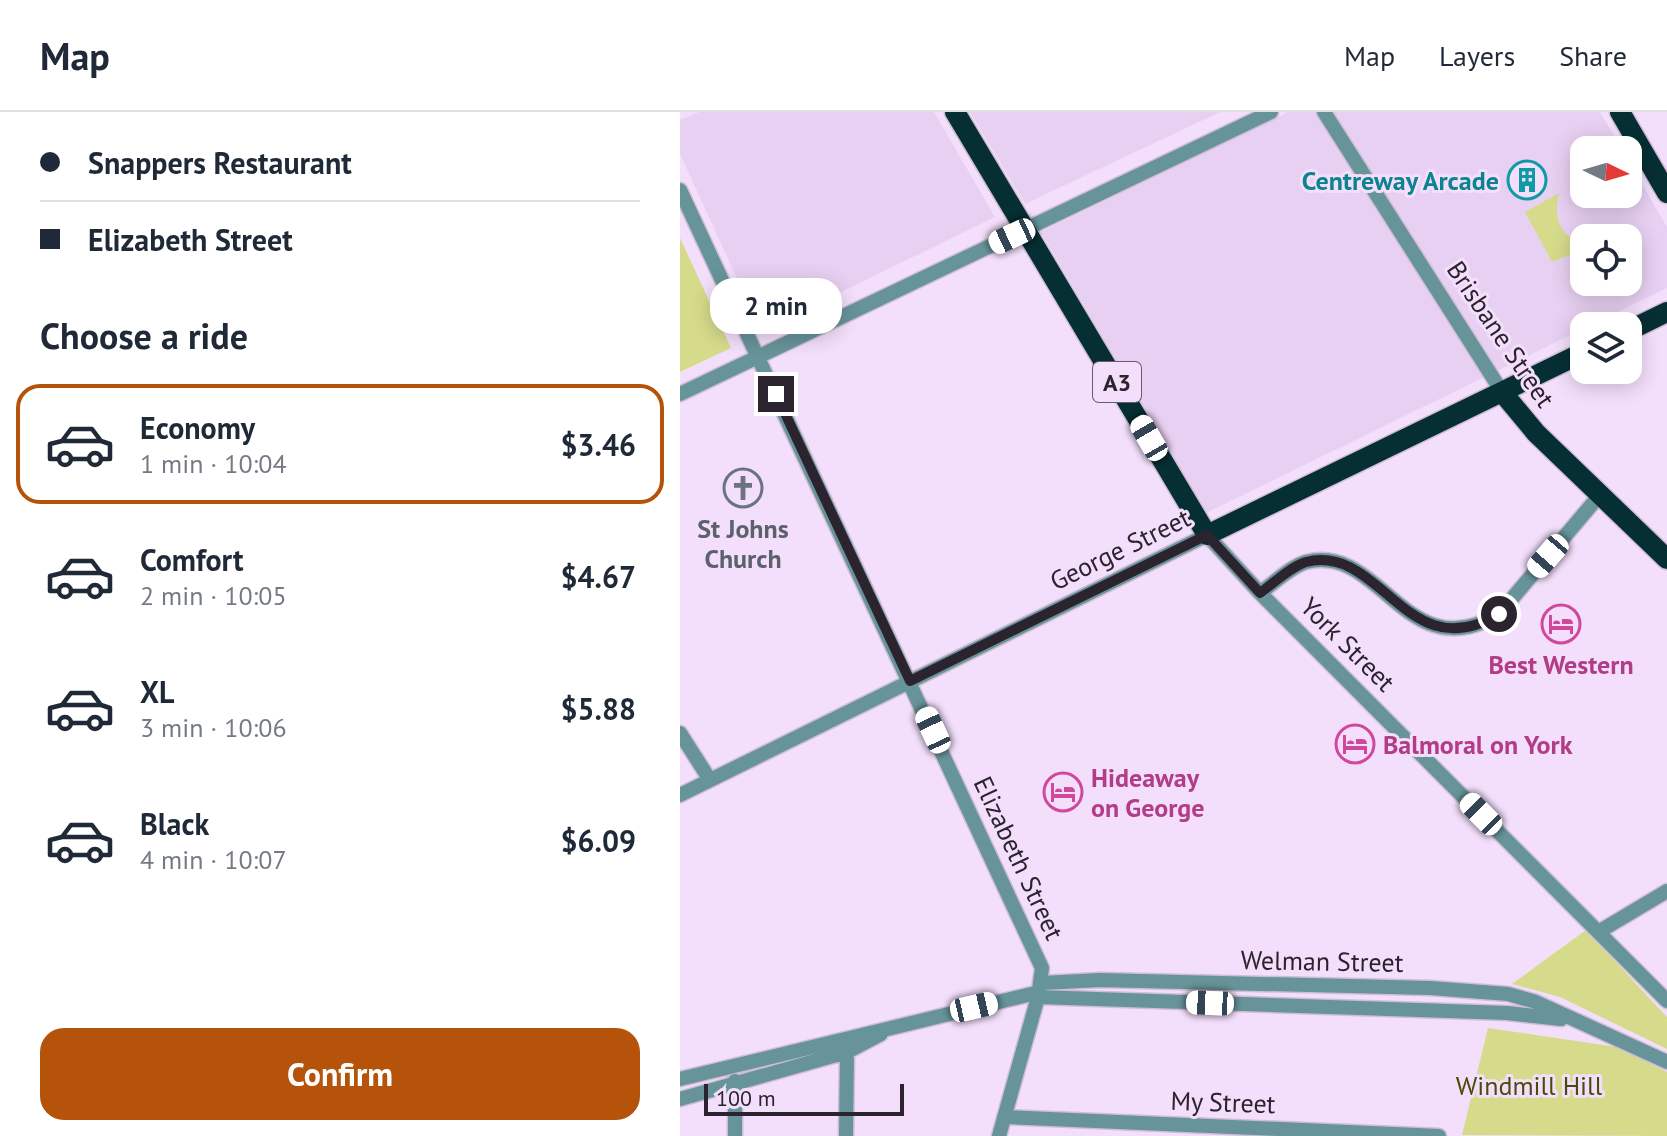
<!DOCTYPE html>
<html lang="en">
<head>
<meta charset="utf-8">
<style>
	:root { --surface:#fff; --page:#f2f2f3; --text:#1f2937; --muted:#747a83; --line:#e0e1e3; --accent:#b45309 }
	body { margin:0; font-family:"PT Sans",sans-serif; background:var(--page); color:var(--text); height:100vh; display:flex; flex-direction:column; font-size:30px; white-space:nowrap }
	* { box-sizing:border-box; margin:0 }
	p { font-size:26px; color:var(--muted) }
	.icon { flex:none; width:44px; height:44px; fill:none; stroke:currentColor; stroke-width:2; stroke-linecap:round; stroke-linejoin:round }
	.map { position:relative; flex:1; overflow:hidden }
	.drawer { display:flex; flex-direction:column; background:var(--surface); width:680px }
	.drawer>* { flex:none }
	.top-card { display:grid; align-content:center; height:176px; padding:0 40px; background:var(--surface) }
	.needle { width:52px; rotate:95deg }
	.fabs { position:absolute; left:890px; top:24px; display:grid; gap:16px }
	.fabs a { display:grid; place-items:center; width:72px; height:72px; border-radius:16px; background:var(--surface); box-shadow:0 4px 20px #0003; font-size:40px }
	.scale { position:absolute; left:24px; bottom:20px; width:200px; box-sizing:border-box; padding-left:8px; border:4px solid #2b232e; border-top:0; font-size:22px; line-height:28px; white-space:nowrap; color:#2b232e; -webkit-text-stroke:6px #f3dffb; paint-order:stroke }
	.end { position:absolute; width:36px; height:36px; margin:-18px; border:10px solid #2b232e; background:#fff; box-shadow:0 0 0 4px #fff }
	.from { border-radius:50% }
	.bubble { position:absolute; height:56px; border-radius:24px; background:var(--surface); box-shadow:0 4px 20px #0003; font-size:26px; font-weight:600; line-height:56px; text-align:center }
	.car { position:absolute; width:24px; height:48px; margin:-24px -12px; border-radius:10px; box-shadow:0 0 6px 2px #0007; background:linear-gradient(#fff 24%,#345 0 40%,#fff 0 76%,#345 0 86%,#fff 0) }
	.top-card b { display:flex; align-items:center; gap:28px; height:76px; font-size:30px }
	.top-card b+b { border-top:2px solid var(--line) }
	.top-card i { width:20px; height:20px; background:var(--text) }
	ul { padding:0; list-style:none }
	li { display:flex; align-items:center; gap:24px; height:120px; margin:0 16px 12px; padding:0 24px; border:4px solid transparent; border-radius:24px }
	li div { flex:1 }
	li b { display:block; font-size:30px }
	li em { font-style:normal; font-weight:600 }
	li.current { border-color:var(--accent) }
	li>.icon { width:72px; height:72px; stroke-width:1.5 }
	h2 { padding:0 40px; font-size:36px; line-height:96px }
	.cta { display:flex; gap:16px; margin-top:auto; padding:16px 40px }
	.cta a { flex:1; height:92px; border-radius:24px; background:var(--accent); color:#fff; font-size:32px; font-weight:600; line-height:92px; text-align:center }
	header { display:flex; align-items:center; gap:48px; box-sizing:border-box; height:112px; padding:0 40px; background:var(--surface); border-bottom:2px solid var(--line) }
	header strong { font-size:38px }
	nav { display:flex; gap:44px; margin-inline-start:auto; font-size:28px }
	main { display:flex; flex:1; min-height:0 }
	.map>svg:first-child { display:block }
	.built { fill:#e8d0f2; fill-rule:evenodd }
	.green { fill:#d6db8b }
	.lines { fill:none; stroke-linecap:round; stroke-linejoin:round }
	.minor-casing { stroke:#cfbdd6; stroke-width:17 }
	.highway-casing { stroke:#cfbdd6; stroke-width:23 }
	.minor { stroke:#679499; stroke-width:14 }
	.highway { stroke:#062f33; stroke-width:20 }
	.route { stroke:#2b232e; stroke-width:10 }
	.labels { text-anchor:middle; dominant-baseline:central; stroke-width:6; stroke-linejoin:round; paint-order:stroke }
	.shield { fill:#f3dffb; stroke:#675b6c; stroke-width:2 }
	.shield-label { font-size:24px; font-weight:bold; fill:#2b232e }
	.culture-label { font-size:26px; font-weight:bold; fill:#0d838f; stroke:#f3dffb; text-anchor:end }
	.street-label { font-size:26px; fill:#2b232e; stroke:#f3dffb }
	.worship-label { font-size:26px; font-weight:bold; fill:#5b616d; stroke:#f3dffb }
	.hotel-label { font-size:26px; font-weight:bold; fill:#b23c85; stroke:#f3dffb; text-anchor:start }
	.park-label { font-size:26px; fill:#494b08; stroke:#f3dffb }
</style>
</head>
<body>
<header>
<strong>Map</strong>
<nav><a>Map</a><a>Layers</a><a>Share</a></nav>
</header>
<main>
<section class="drawer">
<div class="top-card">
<b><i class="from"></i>Snappers Restaurant</b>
<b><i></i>Elizabeth Street</b>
</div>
<h2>Choose a ride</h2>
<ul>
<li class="current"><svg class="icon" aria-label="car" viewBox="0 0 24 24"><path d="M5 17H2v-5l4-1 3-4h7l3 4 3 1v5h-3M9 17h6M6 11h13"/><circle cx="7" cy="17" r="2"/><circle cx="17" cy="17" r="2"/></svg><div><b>Economy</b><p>1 min · 10:04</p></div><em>$3.46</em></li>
<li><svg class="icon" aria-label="car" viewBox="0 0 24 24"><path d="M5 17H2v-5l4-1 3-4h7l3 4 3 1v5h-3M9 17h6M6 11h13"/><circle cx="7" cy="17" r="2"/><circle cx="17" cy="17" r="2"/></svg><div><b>Comfort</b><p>2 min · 10:05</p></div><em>$4.67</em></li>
<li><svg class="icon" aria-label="car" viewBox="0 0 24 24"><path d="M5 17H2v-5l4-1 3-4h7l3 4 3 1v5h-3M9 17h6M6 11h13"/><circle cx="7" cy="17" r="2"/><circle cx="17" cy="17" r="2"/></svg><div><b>XL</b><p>3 min · 10:06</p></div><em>$5.88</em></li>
<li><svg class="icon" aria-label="car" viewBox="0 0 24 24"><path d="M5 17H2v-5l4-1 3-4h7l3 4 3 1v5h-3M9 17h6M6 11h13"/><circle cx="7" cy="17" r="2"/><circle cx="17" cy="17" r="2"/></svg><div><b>Black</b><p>4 min · 10:07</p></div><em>$6.09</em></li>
</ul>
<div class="cta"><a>Confirm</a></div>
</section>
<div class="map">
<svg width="987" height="1024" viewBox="0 0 987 1024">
	<rect width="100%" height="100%" fill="#f3dffb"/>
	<path class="built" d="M19,0H254L315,105L81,219L0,42V8Z
		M290,0H540L345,92Z
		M608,0H920L942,38H904V82H948V48L987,115V176L526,401L361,120ZM904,126H948V170H904Z"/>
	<path class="green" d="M879,81C873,103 879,126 904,131V137L872,150L845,100Z
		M0,126L51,236L0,260Z
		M906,818L987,905V937L880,885L832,872Z
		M808,916L937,935L987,960V1024L782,1023Z"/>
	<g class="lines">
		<defs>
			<path id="minor" d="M644,0L822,280
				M0,78L362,856L358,885L319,1024
				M0,282L591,0
				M580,481C594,471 610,455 626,450C702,431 725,558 819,502L919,384
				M0,621L30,668
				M0,683L527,423L580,481L987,889
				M920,819L987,779
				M362,871L420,868L750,876L828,882L856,890L987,950
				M358,885L827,901L881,907
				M0,967L360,880
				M0,987L167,940L201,922
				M324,1005L759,1024
				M55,1024V969
				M166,1024L167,940"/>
			<path id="highway" d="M275,0L527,423L904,240
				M940,0L987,81
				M948,219L987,200
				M822,280L856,321L987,447"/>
		</defs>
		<use href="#minor" class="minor-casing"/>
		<use href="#highway" class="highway-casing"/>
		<use href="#minor" class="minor"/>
		<use href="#highway" class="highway"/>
	</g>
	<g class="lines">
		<path class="route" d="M96,282L230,569L527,423L580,481C594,471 610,455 626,450C702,431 726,558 819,502"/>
	</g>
	<defs>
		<symbol id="building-ring" viewBox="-11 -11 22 22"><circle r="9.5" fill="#f3dffb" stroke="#0f9aa8" stroke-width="1.5"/><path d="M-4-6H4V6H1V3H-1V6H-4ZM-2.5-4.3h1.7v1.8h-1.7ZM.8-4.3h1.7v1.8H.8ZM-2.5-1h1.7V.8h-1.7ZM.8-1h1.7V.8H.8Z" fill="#0f9aa8"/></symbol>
		<symbol id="church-ring" viewBox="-11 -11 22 22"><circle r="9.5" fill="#f3dffb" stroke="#6b7280" stroke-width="1.5"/><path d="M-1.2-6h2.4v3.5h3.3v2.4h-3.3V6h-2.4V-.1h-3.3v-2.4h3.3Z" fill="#6b7280"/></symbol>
		<symbol id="hotel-ring" viewBox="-11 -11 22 22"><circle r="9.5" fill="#f3dffb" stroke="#d1479c" stroke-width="1.5"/><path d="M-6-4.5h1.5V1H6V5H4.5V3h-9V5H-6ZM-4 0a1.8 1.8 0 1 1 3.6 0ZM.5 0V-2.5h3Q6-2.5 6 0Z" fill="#d1479c"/></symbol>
	</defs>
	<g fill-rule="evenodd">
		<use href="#building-ring" x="825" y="46" width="44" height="44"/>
		<use href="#church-ring" x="41" y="354" width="44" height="44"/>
		<use href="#hotel-ring" x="859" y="490" width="44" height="44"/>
		<use href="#hotel-ring" x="653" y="610" width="44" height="44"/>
		<use href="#hotel-ring" x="361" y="658" width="44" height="44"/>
	</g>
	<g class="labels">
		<rect class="shield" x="413" y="250" width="48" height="40" rx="6"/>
		<g class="shield-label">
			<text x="437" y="270">A3</text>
		</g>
		<g class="culture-label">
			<text x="819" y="68">Centreway Arcade</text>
		</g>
		<g class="street-label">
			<text transform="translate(821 222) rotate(56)">Brisbane Street</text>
			<text transform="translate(440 437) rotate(-26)">George Street</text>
			<text transform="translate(668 532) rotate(45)">York Street</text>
			<text transform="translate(339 746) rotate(65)">Elizabeth Street</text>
			<text transform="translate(642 849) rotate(1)">Welman Street</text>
			<text transform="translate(543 990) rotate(2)">My Street</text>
		</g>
		<g class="worship-label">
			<text x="63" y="416">St Johns<tspan x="63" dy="30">Church</tspan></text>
		</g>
		<g class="hotel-label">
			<text x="881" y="552" text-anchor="middle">Best Western</text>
			<text x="703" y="632">Balmoral on York</text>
			<text x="411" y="665">Hideaway<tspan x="411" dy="30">on George</tspan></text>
		</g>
		<g class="park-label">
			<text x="849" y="973">Windmill Hill</text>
		</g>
	</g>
</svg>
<div class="fabs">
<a><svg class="needle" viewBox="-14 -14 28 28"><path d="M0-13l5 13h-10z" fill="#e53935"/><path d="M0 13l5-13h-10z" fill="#747a83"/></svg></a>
<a><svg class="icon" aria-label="locate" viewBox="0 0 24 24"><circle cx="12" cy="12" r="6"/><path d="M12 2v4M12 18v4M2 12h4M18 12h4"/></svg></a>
<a><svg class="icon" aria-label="layers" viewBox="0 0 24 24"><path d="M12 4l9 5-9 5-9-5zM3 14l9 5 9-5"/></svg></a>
</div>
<div class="scale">100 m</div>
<i class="end from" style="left:819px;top:502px"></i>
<i class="end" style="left:96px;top:282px"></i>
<div class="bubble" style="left:30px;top:166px;width:132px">2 min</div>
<i class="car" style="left:332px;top:124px;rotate:245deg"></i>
<i class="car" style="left:469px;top:326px;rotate:330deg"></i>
<i class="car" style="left:868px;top:444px;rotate:221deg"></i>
<i class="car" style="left:253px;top:618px;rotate:335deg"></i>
<i class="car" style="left:801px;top:702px;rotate:315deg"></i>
<i class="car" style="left:530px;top:891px;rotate:272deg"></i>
<i class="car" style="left:294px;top:895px;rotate:77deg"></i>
</div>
</main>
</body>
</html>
